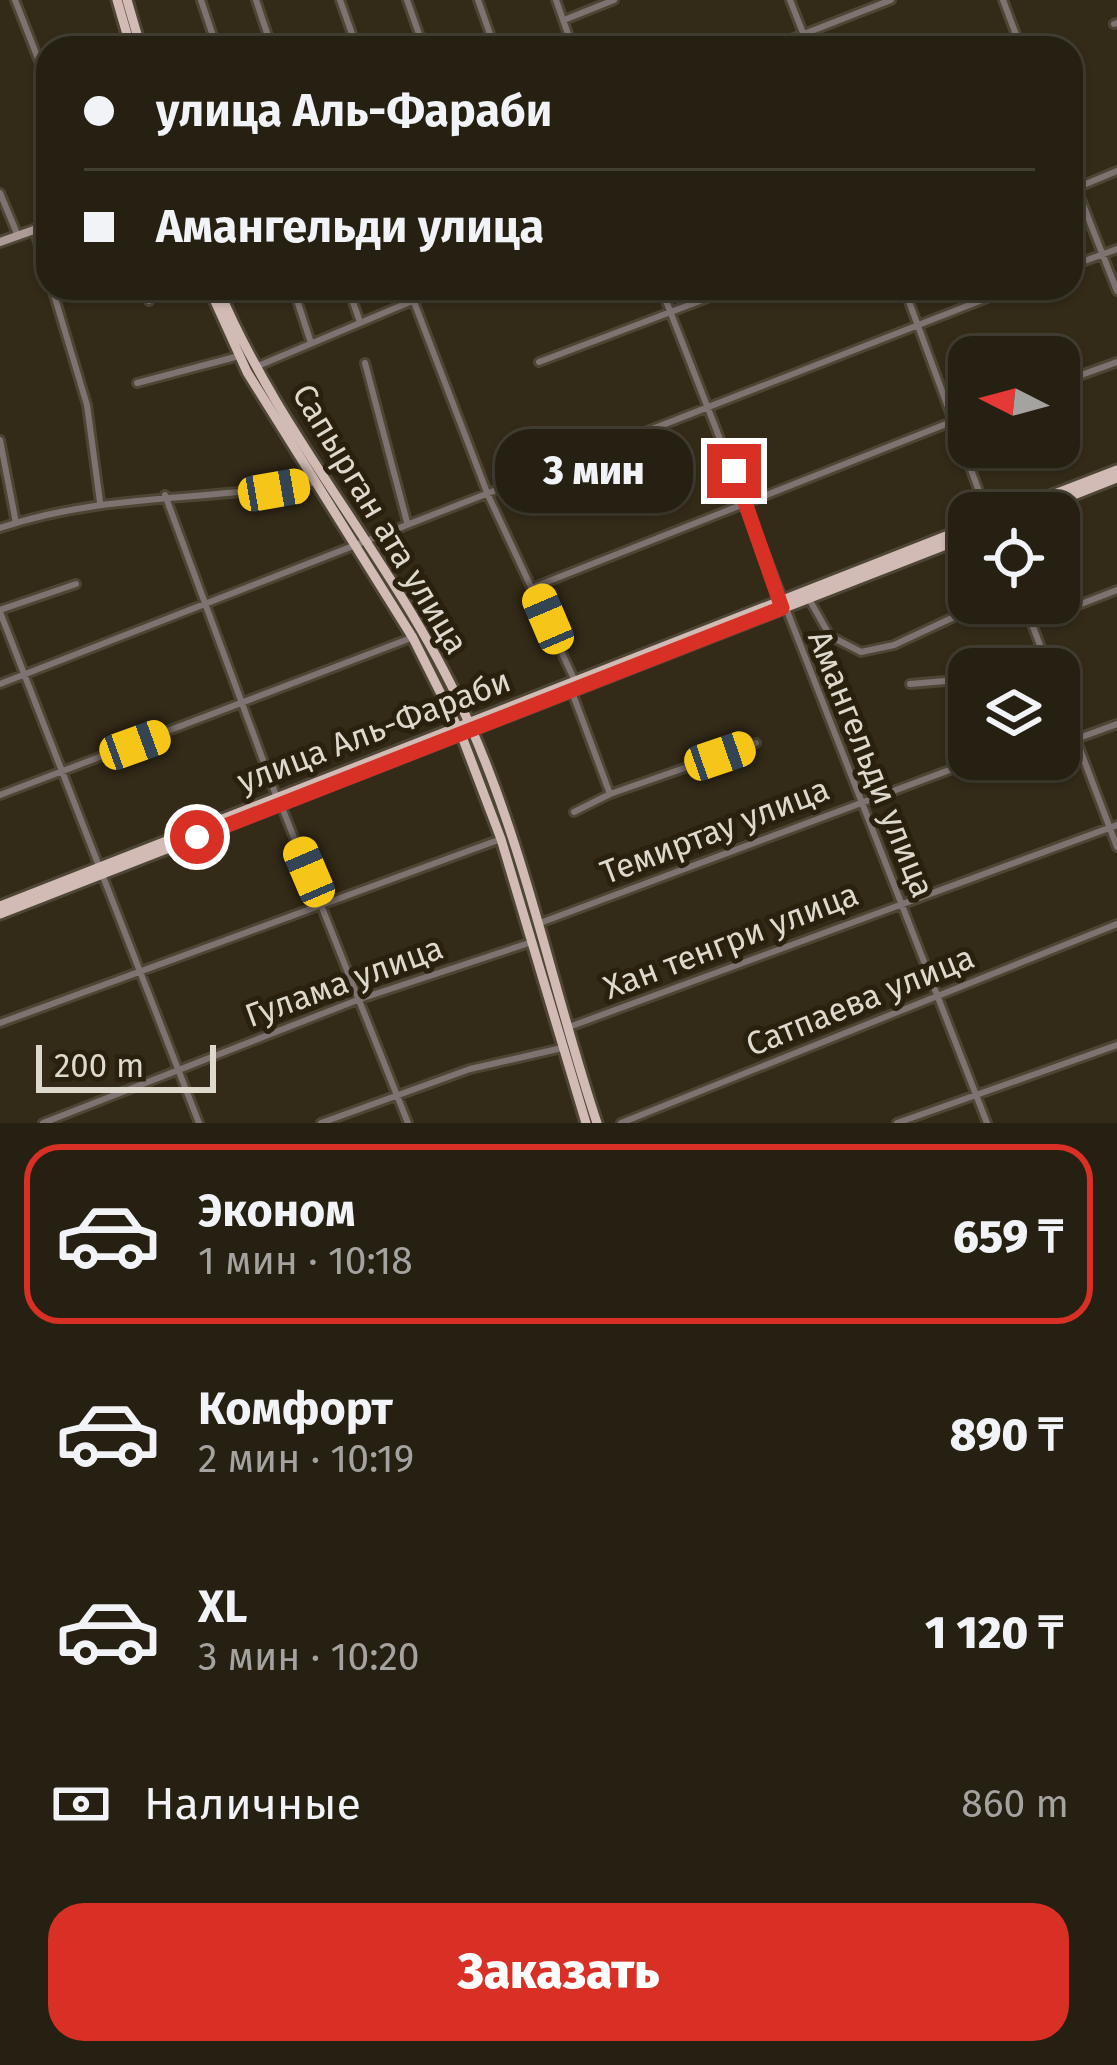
<!DOCTYPE html>
<html lang="ru">
<head>
<meta charset="utf-8">
<style>
	:root { --surface:#262012; --page:#322d20; --text:#f1f3f6; --muted:#a4a39f; --line:#423e32; --accent:#d93025 }
	body { margin:0; font-family:"Fira Sans",sans-serif; background:var(--page); color:var(--text); height:100vh; display:flex; flex-direction:column; font-size:45px; white-space:nowrap }
	* { box-sizing:border-box; margin:0 }
	p { font-size:39px; color:var(--muted) }
	.icon { flex:none; width:66px; height:66px; fill:none; stroke:currentColor; stroke-width:2; stroke-linecap:round; stroke-linejoin:round }
	.map { position:relative; height:1123px; overflow:hidden }
	.details { display:flex; flex-direction:column; background:var(--surface); flex:1 }
	.details>* { flex:none }
	.hud { position:absolute; left:36px; top:36px; width:1047px; height:264px; border-radius:36px; box-shadow:0 3px 9px #0004,0 0 0 3px var(--line); display:grid; align-content:center; height:264px; padding:0 48px; background:var(--surface) }
	.needle { width:78px; rotate:276deg }
	.controls { position:absolute; left:948px; top:336px; display:grid; gap:24px }
	.controls a { display:grid; place-items:center; width:132px; height:132px; border-radius:24px; background:var(--surface); box-shadow:0 3px 9px #0004,0 0 0 3px var(--line); font-size:60px }
	.scale { position:absolute; left:36px; bottom:30px; width:180px; box-sizing:border-box; padding-left:12px; border:6px solid #ded9cd; border-top:0; font-size:33px; line-height:42px; white-space:nowrap; color:#ded9cd; -webkit-text-stroke:9px #29210e; paint-order:stroke }
	.end { position:absolute; width:54px; height:54px; margin:-27px; border:15px solid #d93025; background:#fff; box-shadow:0 0 0 6px #fff }
	.from { border-radius:50% }
	.bubble { position:absolute; height:84px; border-radius:36px; background:var(--surface); box-shadow:0 3px 9px #0004,0 0 0 3px var(--line); font-size:39px; font-weight:800; line-height:84px; text-align:center }
	.car { position:absolute; width:36px; height:72px; margin:-36px -18px; border-radius:15px; box-shadow:0 0 9px 3px #0007; background:linear-gradient(#f5c518 24%,#345 0 40%,#f5c518 0 76%,#345 0 86%,#f5c518 0) }
	.hud b { display:flex; align-items:center; gap:42px; height:114px; font-size:45px }
	.hud b+b { border-top:3px solid var(--line) }
	.hud i { width:30px; height:30px; background:var(--text) }
	ul { padding:21px 0 0; list-style:none }
	li { display:flex; align-items:center; gap:36px; height:180px; margin:0 24px 18px; padding:0 24px; border:6px solid transparent; border-radius:36px }
	li div { flex:1 }
	li b { display:block; font-size:45px }
	li em { font-style:normal; font-weight:800 }
	li.active { border-color:var(--accent) }
	li>.icon { width:108px; height:108px; stroke-width:1.5 }
	.pay { display:flex; align-items:center; gap:30px; height:132px; padding:0 48px; font-size:45px }
	.pay p { margin-inline-start:auto }
	.primary-button { display:flex; gap:24px; margin-top:auto; padding:24px 48px }
	.primary-button a { flex:1; height:138px; border-radius:36px; background:var(--accent); color:#fff; font-size:48px; font-weight:800; line-height:138px; text-align:center }
	.map>svg:first-child { display:block }
	.lines { fill:none; stroke-linecap:round; stroke-linejoin:round }
	.street-casing { stroke:#4e4635; stroke-width:12 }
	.secondary-casing { stroke:#4e4635; stroke-width:14 }
	.primary-casing { stroke:#4e4635; stroke-width:15 }
	.street { stroke:#7e7370; stroke-width:6 }
	.secondary { stroke:#ad9b97; stroke-width:8 }
	.primary { stroke:#d2bab5; stroke-width:9 }
	.route { stroke:#d93025; stroke-width:15 }
	.labels { text-anchor:middle; dominant-baseline:central; stroke-width:10; stroke-linejoin:round; paint-order:stroke }
	.street-label { font-size:33px; fill:#ded9cd; stroke:#29210e }
</style>
</head>
<body>
<div class="map">
<svg width="1117" height="1123" viewBox="0 0 1117 1123">
	<rect width="100%" height="100%" fill="#332a18"/>
	<g class="lines">
		<defs>
			<path id="street" d="M15,0L48,84
				M201,0L217,48
				M256,0L272,48
				M340,0L357,48
				M407,0L424,48
				M478,0L495,48
				M556,0L573,48
				M790,0L809,48
				M1003,0L1021,48
				M564,20L614,0
				M1114,24L1117,23
				M768,48L891,0
				M1071,174L1117,291
				M1076,188L1117,171
				M0,193L18,236
				M34,229L48,275
				M1071,266L1117,249
				M52,288L87,405L100,502
				M146,288L149,301
				M293,288L311,343
				M348,288L360,322
				M661,288L987,1123
				M904,288L987,513
				M414,302L488,495L575,681
				M539,362L734,288
				M365,363L407,522
				M258,366L443,288
				M137,383L239,356
				M1059,383L1117,362
				M0,440L16,523
				M165,495L277,798
				M0,528C103,493 207,501 312,483
				M534,587L969,415
				M809,599L830,636L861,652L894,645L984,603
				M1024,603L1049,669
				M0,610L76,584
				M0,612L199,1123
				M1032,623L1117,590
				M1007,669L1047,662
				M0,684L1013,288
				M910,684L969,679
				M572,692L610,794L756,743
				M1059,694L1117,847
				M1076,739L1117,724
				M0,795L411,638
				M281,805L408,1123
				M574,812L610,794
				M540,923L979,759
				M0,1023L501,839
				M569,1027L1117,825
				M43,1123L360,999L529,943
				M321,1123L470,1069L562,1048
				M621,1123L1117,924
				M897,1123L1117,1045"/>
			<path id="secondary" d="M0,242L48,225"/>
			<path id="primary" d="M117,0L131,48
				M127,0L141,48
				M209,288L247,372L413,638L461,734L501,839L586,1123
				M218,288C283,443 402,569 469,723C526,851 553,991 597,1123
				M1005,513L1117,470
				M1028,513L1117,478
				M0,906L969,527
				M0,914L969,536"/>
		</defs>
		<use href="#street" class="street-casing"/>
		<use href="#secondary" class="secondary-casing"/>
		<use href="#primary" class="primary-casing"/>
		<use href="#street" class="street"/>
		<use href="#secondary" class="secondary"/>
		<use href="#primary" class="primary"/>
	</g>
	<g class="lines">
		<path class="route" d="M197,837L782,608L734,471"/>
	</g>
	<g class="labels">
		<g class="street-label">
			<text transform="translate(380 519) rotate(59)">Сапырган ата улица</text>
			<text transform="translate(374 731) rotate(-21)">улица Аль-Фараби</text>
			<text transform="translate(871 764) rotate(68)">Амангельди улица</text>
			<text transform="translate(715 831) rotate(-21)">Темиртау улица</text>
			<text transform="translate(731 941) rotate(-21)">Хан тенгри улица</text>
			<text transform="translate(344 982) rotate(-20)">Гулама улица</text>
			<text transform="translate(860 1001) rotate(-22)">Сатпаева улица</text>
		</g>
	</g>
</svg>
<div class="controls">
<a><svg class="needle" viewBox="-14 -14 28 28"><path d="M0-13l5 13h-10z" fill="#e53935"/><path d="M0 13l5-13h-10z" fill="#a4a39f"/></svg></a>
<a><svg class="icon" aria-label="locate" viewBox="0 0 24 24"><circle cx="12" cy="12" r="6"/><path d="M12 2v4M12 18v4M2 12h4M18 12h4"/></svg></a>
<a><svg class="icon" aria-label="layers" viewBox="0 0 24 24"><path d="M12 4l9 5-9 5-9-5zM3 14l9 5 9-5"/></svg></a>
</div>
<div class="scale">200 m</div>
<i class="end from" style="left:197px;top:837px"></i>
<i class="end" style="left:734px;top:471px"></i>
<div class="bubble" style="left:495px;top:429px;width:198px">3 мин</div>
<i class="car" style="left:274px;top:490px;rotate:80deg"></i>
<i class="car" style="left:548px;top:619px;rotate:337deg"></i>
<i class="car" style="left:135px;top:745px;rotate:70deg"></i>
<i class="car" style="left:720px;top:756px;rotate:71deg"></i>
<i class="car" style="left:309px;top:872px;rotate:337deg"></i>
<div class="hud">
<b><i class="from"></i>улица Аль-Фараби</b>
<b><i></i>Амангельди улица</b>
</div>
</div>
<section class="details">
<ul>
<li class="active"><svg class="icon" aria-label="car" viewBox="0 0 24 24"><path d="M5 17H2v-5l4-1 3-4h7l3 4 3 1v5h-3M9 17h6M6 11h13"/><circle cx="7" cy="17" r="2"/><circle cx="17" cy="17" r="2"/></svg><div><b>Эконом</b><p>1 мин · 10:18</p></div><em>659 ₸</em></li>
<li><svg class="icon" aria-label="car" viewBox="0 0 24 24"><path d="M5 17H2v-5l4-1 3-4h7l3 4 3 1v5h-3M9 17h6M6 11h13"/><circle cx="7" cy="17" r="2"/><circle cx="17" cy="17" r="2"/></svg><div><b>Комфорт</b><p>2 мин · 10:19</p></div><em>890 ₸</em></li>
<li><svg class="icon" aria-label="car" viewBox="0 0 24 24"><path d="M5 17H2v-5l4-1 3-4h7l3 4 3 1v5h-3M9 17h6M6 11h13"/><circle cx="7" cy="17" r="2"/><circle cx="17" cy="17" r="2"/></svg><div><b>XL</b><p>3 мин · 10:20</p></div><em>1 120 ₸</em></li>
</ul>
<div class="pay"><svg class="icon" aria-label="cash" viewBox="0 0 24 24"><path d="M3 7h18v10H3z"/><circle cx="12" cy="12" r="2"/></svg>Наличные<p>860 m</p></div>
<div class="primary-button"><a>Заказать</a></div>
</section>
</body>
</html>
